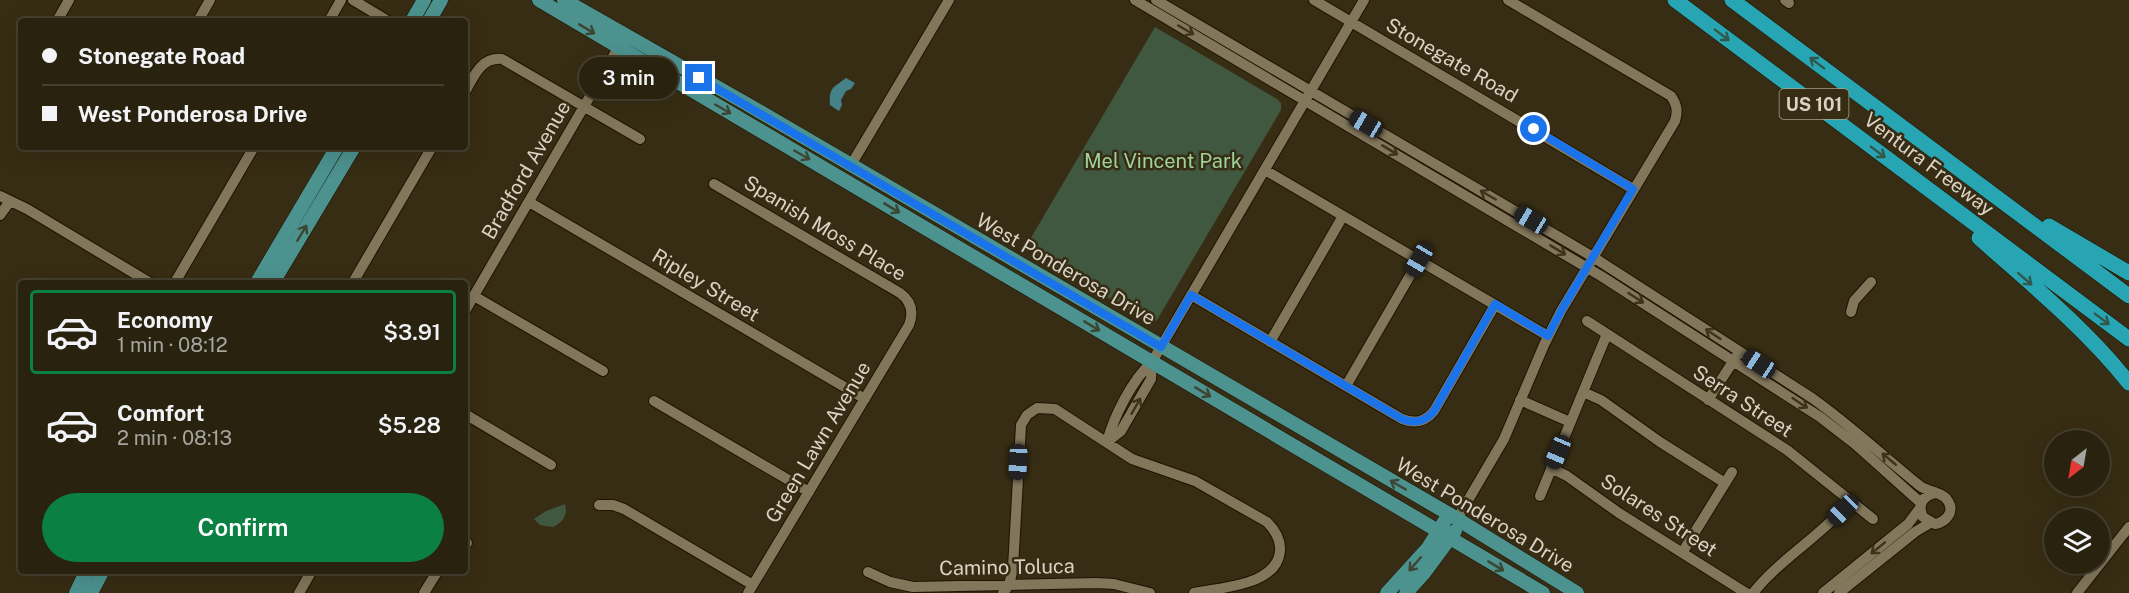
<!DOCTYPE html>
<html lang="en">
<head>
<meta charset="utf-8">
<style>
	:root { --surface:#29220f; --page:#352f1d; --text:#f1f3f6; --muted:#a5a49e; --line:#453f2f; --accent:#0b8043 }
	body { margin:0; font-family:"Public Sans",sans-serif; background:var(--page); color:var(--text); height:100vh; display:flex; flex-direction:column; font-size:22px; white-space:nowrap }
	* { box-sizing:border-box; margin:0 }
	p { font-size:20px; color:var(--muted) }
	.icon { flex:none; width:33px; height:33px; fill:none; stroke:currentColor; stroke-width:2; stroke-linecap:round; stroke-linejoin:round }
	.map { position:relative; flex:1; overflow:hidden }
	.side { position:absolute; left:18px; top:280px; width:450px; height:294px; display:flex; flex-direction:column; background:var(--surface); border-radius:6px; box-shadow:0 6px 24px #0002,0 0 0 2px var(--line) }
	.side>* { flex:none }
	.guide { position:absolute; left:18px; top:18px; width:450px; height:132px; border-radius:6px; box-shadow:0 6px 24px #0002,0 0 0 2px var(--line); display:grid; align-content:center; height:132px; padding:0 24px; background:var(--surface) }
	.needle { width:39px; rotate:211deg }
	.tools { position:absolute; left:2044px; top:430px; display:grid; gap:12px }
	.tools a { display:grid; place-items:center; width:66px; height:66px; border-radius:50%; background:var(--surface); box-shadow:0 6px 24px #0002,0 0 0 2px var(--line); font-size:30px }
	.end { position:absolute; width:27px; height:27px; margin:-14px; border:8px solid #1a73e8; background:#fff; box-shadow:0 0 0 3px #fff }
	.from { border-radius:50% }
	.bubble { position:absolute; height:42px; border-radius:21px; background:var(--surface); box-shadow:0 6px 24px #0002,0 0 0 2px var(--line); font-size:20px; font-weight:600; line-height:42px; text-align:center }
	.car { position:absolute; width:18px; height:36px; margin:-18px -9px; border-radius:8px; box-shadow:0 0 4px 2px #0007; background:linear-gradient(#222 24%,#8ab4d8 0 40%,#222 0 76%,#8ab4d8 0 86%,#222 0) }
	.guide b { display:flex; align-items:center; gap:21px; height:57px; font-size:22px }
	.guide b+b { border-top:2px solid var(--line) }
	.guide i { width:15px; height:15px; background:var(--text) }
	ul { padding:10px 0 0; list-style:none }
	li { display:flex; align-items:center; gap:18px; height:84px; margin:0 12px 9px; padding:0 12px; border:3px solid transparent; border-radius:6px }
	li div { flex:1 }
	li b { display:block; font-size:22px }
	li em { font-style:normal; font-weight:600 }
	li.current { border-color:var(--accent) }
	li>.icon { width:54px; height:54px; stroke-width:1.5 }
	.cta { display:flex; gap:12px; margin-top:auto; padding:12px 24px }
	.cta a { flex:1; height:69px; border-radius:36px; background:var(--accent); color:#fff; font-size:24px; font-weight:600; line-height:69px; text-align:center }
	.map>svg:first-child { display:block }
	.green { fill:#40583f }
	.water { fill:#448288 }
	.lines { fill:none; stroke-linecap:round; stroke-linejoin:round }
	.minor-casing { stroke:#1e1400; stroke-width:12 }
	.major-casing { stroke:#1e1400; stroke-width:15 }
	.highway-casing { stroke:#1e1400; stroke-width:16 }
	.minor { stroke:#82765b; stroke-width:10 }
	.major { stroke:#4c928f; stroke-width:14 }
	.highway { stroke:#28a5b2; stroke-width:15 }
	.oneway { stroke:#3c4633 }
	.oneway2 { stroke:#3e341b }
	.oneway3 { stroke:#32574b }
	.route { stroke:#1a73e8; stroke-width:8 }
	.labels { text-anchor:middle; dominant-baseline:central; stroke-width:5; stroke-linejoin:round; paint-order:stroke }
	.shield { fill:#372d14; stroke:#a9a190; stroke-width:1.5 }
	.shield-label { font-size:18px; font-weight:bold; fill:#dad3c5 }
	.street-label { font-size:20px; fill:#dad3c5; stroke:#372d14 }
	.park-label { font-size:20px; fill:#9dd29b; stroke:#372d14 }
</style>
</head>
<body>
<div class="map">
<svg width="2129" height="593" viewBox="0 0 2129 593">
	<rect width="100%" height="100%" fill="#372d14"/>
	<path class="green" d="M1155,27L1277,99L1281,103V110L1157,320L1149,325L1092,287L1054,270L1025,248Z
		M565,504C568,515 563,522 553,527L540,525L534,519L546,511Z"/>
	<path class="water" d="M846,78L855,83L851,89L846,91L841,100L842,105L839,111L830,105C829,87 833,88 846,78Z"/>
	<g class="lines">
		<defs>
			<path id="minor" d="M353,0L388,21
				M1135,0L1601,276L1820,417L1855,444L1921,503
				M1156,0L1593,257L1812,398C1850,425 1884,457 1920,486C1928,492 1943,492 1948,501C1955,512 1946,522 1935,524L1923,517C1917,505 1923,495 1936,493
				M1314,0L1633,189
				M1785,0L1789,3
				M57,21L69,0
				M198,21L210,0
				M329,21L341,0
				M465,92C474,76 481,57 502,59L640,139
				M851,165L949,0
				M1265,170L1548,336
				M714,184L900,293C911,301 914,312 909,325L748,593
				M0,196L27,209L152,284
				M529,202L865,399
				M0,215L10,201
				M174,284L254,147
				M352,284L432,147
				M1191,295L1402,419C1415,424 1425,422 1434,411L1495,305
				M474,296L603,371
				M465,311L618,48
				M1851,312L1854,301L1871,282
				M1587,321L1787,450L1873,519
				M1270,342L1343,216
				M1346,386L1419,260
				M1583,392L1601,400L1660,442L1725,483
				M1520,400L1570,422
				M1708,400L1736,357
				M654,401L809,492
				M465,414L551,465
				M1107,442C1114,416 1132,380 1152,362L1364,0
				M1107,442L1121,431L1151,379L1152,362
				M1551,468L1567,476L1619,513L1746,593
				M1540,496L1607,334
				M599,505H613L624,509L753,585
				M1457,519L1504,439L1544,345L1561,311L1675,121C1678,111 1677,105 1671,96L1508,0
				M465,543H467
				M1682,553L1732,472
				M868,572L890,582L913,587L1096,583L1114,584L1150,593
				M299,593L311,572
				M424,593L437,572
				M1003,593L1009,585L1013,568L1021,425L1027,415L1037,408L1055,409L1132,459L1195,481L1267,522C1275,530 1281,539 1280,551C1277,586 1221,587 1194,593
				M1753,593C1781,558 1821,536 1850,502
				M1823,593L1908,524L1920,508
				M1839,593L1915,532L1930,523
				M2077,593L2129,527"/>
			<path id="major" d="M539,0L1543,593
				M564,0L745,103L1449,514L1577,593
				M412,21L424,0
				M429,21L441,0
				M256,284L337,147
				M272,284L354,147
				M76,593L86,572
				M91,593L102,572
				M1387,593L1428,548L1449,514
				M1406,593L1424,573L1455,531"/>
			<path id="highway" d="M1675,0L2129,339
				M1732,0L2129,296
				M2049,226L2129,273
				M1979,238C2031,284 2085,328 2129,383"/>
		</defs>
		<use href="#minor" class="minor-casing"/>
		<use href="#major" class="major-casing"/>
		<use href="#highway" class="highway-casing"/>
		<use href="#minor" class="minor"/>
		<use href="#major" class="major"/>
		<use href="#highway" class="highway"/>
	</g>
	<defs><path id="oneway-shaft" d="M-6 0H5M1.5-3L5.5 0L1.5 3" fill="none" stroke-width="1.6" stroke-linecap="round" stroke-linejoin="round" transform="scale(1.5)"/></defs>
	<g class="oneway">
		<use href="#oneway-shaft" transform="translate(587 29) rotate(31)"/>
		<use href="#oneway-shaft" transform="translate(723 109) rotate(30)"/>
		<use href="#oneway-shaft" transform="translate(802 155) rotate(30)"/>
		<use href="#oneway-shaft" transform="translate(892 208) rotate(31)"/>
		<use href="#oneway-shaft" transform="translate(302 233) rotate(-59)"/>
		<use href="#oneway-shaft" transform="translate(1092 326) rotate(31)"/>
		<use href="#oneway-shaft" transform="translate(1203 392) rotate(31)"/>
		<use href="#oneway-shaft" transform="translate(1398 485) rotate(-150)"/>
		<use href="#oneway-shaft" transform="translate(1415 564) rotate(131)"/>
		<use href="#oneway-shaft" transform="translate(1496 566) rotate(31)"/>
	</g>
	<g class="oneway2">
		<use href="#oneway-shaft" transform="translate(1186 30) rotate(30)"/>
		<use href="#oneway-shaft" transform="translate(1390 150) rotate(31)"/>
		<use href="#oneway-shaft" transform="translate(1488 195) rotate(-150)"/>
		<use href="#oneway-shaft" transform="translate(1558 250) rotate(31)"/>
		<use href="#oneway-shaft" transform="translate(1636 298) rotate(33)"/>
		<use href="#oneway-shaft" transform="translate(1713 334) rotate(-147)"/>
		<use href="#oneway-shaft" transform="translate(1800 403) rotate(34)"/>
		<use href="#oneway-shaft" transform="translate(1136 406) rotate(-60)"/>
		<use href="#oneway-shaft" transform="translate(1889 459) rotate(-140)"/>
		<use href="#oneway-shaft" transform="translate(1878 548) rotate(141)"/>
	</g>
	<g class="oneway3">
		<use href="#oneway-shaft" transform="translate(1722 35) rotate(37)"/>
		<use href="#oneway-shaft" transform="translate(1817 63) rotate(-143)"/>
		<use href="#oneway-shaft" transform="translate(1878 152) rotate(37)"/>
		<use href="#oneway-shaft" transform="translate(2025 279) rotate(41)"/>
		<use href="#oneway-shaft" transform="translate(2102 319) rotate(37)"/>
	</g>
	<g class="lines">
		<path class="route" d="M699,78L1161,347L1191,295L1402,419C1415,424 1425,422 1434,411L1495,304L1548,336L1561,311L1633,189L1534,129"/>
	</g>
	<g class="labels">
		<rect class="shield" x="1779.5" y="89" width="69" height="30" rx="4.5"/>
		<g class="shield-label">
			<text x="1814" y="104">US 101</text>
		</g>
		<g class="street-label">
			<text transform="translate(1452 60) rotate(30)">Stonegate Road</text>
			<text transform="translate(1929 164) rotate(37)">Ventura Freeway</text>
			<text transform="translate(526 170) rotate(-60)">Bradford Avenue</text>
			<text transform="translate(825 228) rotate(31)">Spanish Moss Place</text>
			<text transform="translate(1066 269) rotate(30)">West Ponderosa Drive</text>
			<text transform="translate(706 285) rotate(31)">Ripley Street</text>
			<text transform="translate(1743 401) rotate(33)">Serra Street</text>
			<text transform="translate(818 442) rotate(-59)">Green Lawn Avenue</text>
			<text transform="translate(1485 515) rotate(31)">West Ponderosa Drive</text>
			<text transform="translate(1659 515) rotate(33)">Solares Street</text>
			<text transform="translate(1007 567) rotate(-1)">Camino Toluca</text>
		</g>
		<g class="park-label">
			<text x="1163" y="161">Mel Vincent Park</text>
		</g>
	</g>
</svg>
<div class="tools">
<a><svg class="needle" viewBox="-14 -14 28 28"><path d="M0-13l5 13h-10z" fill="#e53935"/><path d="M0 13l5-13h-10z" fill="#a5a49e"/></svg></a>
<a><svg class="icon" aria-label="layers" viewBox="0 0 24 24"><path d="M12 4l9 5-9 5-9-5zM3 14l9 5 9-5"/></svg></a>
</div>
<i class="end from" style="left:1534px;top:129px"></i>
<i class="end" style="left:699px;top:78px"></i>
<div class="bubble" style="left:579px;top:57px;width:99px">3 min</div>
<i class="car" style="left:1366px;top:124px;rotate:300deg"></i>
<i class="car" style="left:1531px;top:220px;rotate:300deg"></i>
<i class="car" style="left:1419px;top:260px;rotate:210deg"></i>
<i class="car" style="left:1759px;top:364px;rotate:303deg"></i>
<i class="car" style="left:1558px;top:452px;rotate:203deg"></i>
<i class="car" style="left:1018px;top:462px;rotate:183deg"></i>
<i class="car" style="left:1843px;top:510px;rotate:225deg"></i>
<div class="guide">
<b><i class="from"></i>Stonegate Road</b>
<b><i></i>West Ponderosa Drive</b>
</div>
<section class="side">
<ul>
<li class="current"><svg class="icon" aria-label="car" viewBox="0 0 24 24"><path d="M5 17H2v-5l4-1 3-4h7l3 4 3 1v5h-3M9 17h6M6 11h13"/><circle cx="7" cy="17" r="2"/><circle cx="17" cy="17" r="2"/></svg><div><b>Economy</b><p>1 min · 08:12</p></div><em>$3.91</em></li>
<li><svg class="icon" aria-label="car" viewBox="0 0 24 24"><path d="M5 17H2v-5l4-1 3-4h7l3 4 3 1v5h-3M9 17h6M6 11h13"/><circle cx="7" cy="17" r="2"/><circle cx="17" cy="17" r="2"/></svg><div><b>Comfort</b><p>2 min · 08:13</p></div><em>$5.28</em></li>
</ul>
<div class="cta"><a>Confirm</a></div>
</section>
</div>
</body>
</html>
